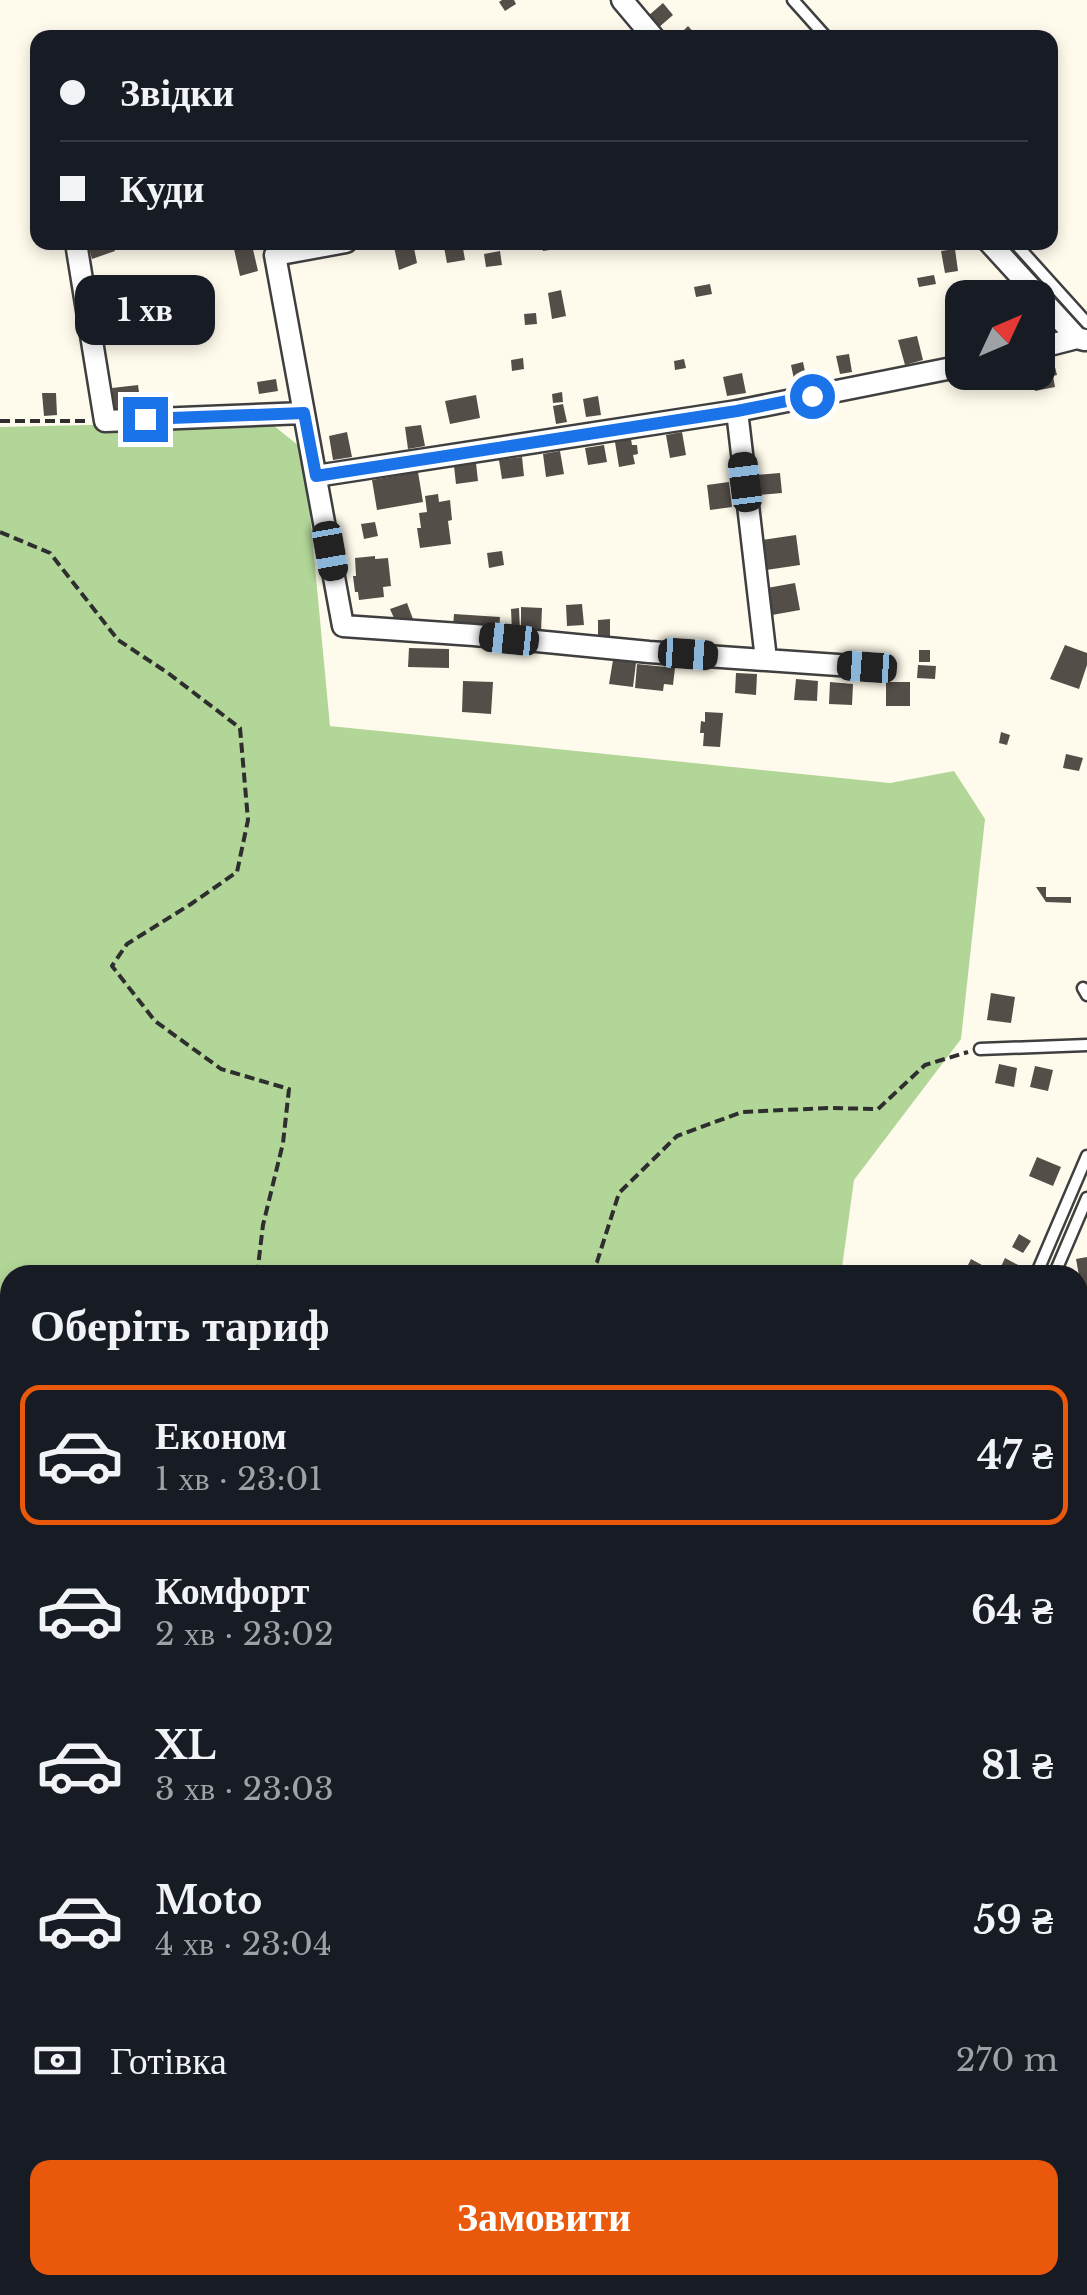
<!DOCTYPE html>
<html lang="uk">
<head>
<meta charset="utf-8">
<style>
	:root { --surface:#171b24; --page:#20242c; --text:#f1f3f6; --muted:#9ea1a6; --line:#363941; --accent:#ea580c }
	body { margin:0; font-family:"Libre Baskerville",serif; background:var(--page); color:var(--text); height:100vh; display:flex; flex-direction:column; font-size:38px; white-space:nowrap }
	* { box-sizing:border-box; margin:0 }
	p { font-size:32px; color:var(--muted) }
	.icon { flex:none; width:55px; height:55px; fill:none; stroke:currentColor; stroke-width:2; stroke-linecap:round; stroke-linejoin:round }
	.map { position:relative; flex:1; overflow:hidden }
	.drawer { position:absolute; left:0px; top:1265px; width:1088px; height:1030px; display:flex; flex-direction:column; background:var(--surface); border-radius:30px 30px 0 0; box-shadow:0 5px 15px #0003 }
	.drawer>* { flex:none }
	.guide { position:absolute; left:30px; top:30px; width:1028px; height:220px; border-radius:20px; box-shadow:0 5px 15px #0003; display:grid; align-content:center; height:220px; padding:0 30px; background:var(--surface) }
	.needle { width:65px; rotate:46deg }
	.buttons { position:absolute; left:945px; top:280px; display:grid; gap:20px }
	.buttons a { display:grid; place-items:center; width:110px; height:110px; border-radius:20px; background:var(--surface); box-shadow:0 5px 15px #0003; font-size:50px }
	.end { position:absolute; width:45px; height:45px; margin:-22px; border:12px solid #1a73e8; background:#fff; box-shadow:0 0 0 5px #fff }
	.from { border-radius:50% }
	.bubble { position:absolute; height:70px; border-radius:20px; background:var(--surface); box-shadow:0 5px 15px #0003; font-size:32px; font-weight:700; line-height:70px; text-align:center }
	.car { position:absolute; width:30px; height:60px; margin:-30px -15px; border-radius:12px; box-shadow:0 0 8px 2px #0007; background:linear-gradient(#222 24%,#8ab4d8 0 40%,#222 0 76%,#8ab4d8 0 86%,#222 0) }
	.guide b { display:flex; align-items:center; gap:35px; height:95px; font-size:38px }
	.guide b+b { border-top:2px solid var(--line) }
	.guide i { width:25px; height:25px; background:var(--text) }
	ul { padding:0; list-style:none }
	li { display:flex; align-items:center; gap:30px; height:140px; margin:0 20px 15px; padding:0 10px; border:5px solid transparent; border-radius:20px }
	li div { flex:1 }
	li b { display:block; font-size:38px }
	li em { font-style:normal; font-weight:700 }
	li.selected { border-color:var(--accent) }
	li>.icon { width:90px; height:90px; stroke-width:1.5 }
	h2 { padding:0 30px; font-size:45px; line-height:120px }
	.pay { display:flex; align-items:center; gap:25px; height:110px; padding:0 30px; font-size:38px }
	.pay p { margin-inline-start:auto }
	.action { display:flex; gap:20px; margin-top:auto; padding:20px 30px }
	.action a { flex:1; height:115px; border-radius:20px; background:var(--accent); color:#fff; font-size:40px; font-weight:700; line-height:115px; text-align:center }
	.map>svg:first-child { display:block }
	.forest { fill:#b2d698 }
	.lines { fill:none; stroke-linecap:round; stroke-linejoin:round }
	.stream { stroke:#3f8bc6; stroke-width:5 }
	.building { fill:#544e49 }
	.lane-casing { stroke:#3f3f3f; stroke-width:15 }
	.street-casing { stroke:#3f3f3f; stroke-width:25 }
	.path { stroke:#2e2e2e; stroke-width:4; stroke-dasharray:10 5; stroke-linecap:butt }
	.lane { stroke:#fff; stroke-width:10 }
	.street { stroke:#fff; stroke-width:20 }
	.route { stroke:#1a73e8; stroke-width:12 }
</style>
</head>
<body>
<div class="map">
<svg width="1087" height="2295" viewBox="0 0 1087 2295">
	<rect width="100%" height="100%" fill="#fefbec"/>
	<path class="forest" d="M268,421L304,450L330,726L890,783L954,771L985,819L961,1039L854,1180L841,1275H10V2285H497L500,2295H0V427Z"/>
	<g class="lines">
		<path class="stream" d="M0,1834L10,1842
			M375,2285L376,2295"/>
	</g>
	<path class="building" d="M502,0H514L516,4L505,11L499,2Z
		M663,3L673,15L658,28L648,16Z
		M688,26L699,38H676Z
		M87,242H112L115,251L92,259Z
		M443,242H462L465,260L447,263Z
		M541,242H561L562,248L543,251Z
		M413,243L417,263L399,270L394,247Z
		M252,245L258,271L240,276L234,249Z
		M955,249L958,271L945,273L941,251Z
		M500,251L502,265L486,267L484,254Z
		M934,275L936,284L919,287L917,278Z
		M710,284L712,294L696,297L694,287Z
		M561,290L566,316L552,319L548,293Z
		M115,291L119,307L109,309L105,293Z
		M536,313L537,324L525,325L524,314Z
		M917,336L923,360L905,365L898,340Z
		M849,354L852,372L840,374L836,356Z
		M523,358L524,369L512,371L511,360Z
		M684,359L686,368L675,370L674,361Z
		M803,362L807,381L795,384L791,365Z
		M1054,363L1057,375L1053,376L1055,387L1035,391L1031,372H1038L1044,370L1043,366Z
		M742,373L746,393L727,396L723,377Z
		M276,379L278,391L259,394L257,382Z
		M138,385L141,406L115,410L112,388Z
		M562,392L563,402L553,403L552,394Z
		M42,393H56L57,415L44,416Z
		M476,395L480,418L450,424L445,401Z
		M598,396L601,415L586,417L583,399Z
		M563,404L567,422L556,424L553,406Z
		M421,425L425,446L408,449L405,427Z
		M347,432L352,457L333,460L329,436Z
		M682,432L686,455L670,458L666,435Z
		M631,439L632,445H637L638,454L633,455L635,464L619,467L615,442Z
		M604,445L607,462L588,465L585,448Z
		M560,451L564,474L546,477L543,454Z
		M522,457L524,476L502,479L499,460Z
		M476,463L478,481L456,484L454,466Z
		M418,472L423,502L377,510L372,480Z
		M780,473L782,493L758,495L756,475Z
		M729,482L732,507L710,510L707,485Z
		M438,494L439,502L450,500L452,520L448,521L451,544L420,548L417,528H421L419,513L427,512L425,496Z
		M375,522L378,536L364,539L361,524Z
		M796,535L800,565L766,570L762,540Z
		M502,551L504,565L489,568L487,553Z
		M375,556V559L388,558L391,586L383,587L384,597L359,600L358,592H355L353,576H356L355,558Z
		M795,583L800,610L772,615L767,588Z
		M407,603L413,619L397,625L390,609Z
		M582,604L584,625L567,626L566,605Z
		M521,607L542,608L541,632L521,631Z
		M519,608L520,631H512L511,609Z
		M454,614L500,617L499,631L453,627Z
		M610,619V637H598V620Z
		M1065,645L1087,653V665L1079,689L1050,679Z
		M409,648L449,649V668L408,667Z
		M919,650H930V662H919Z
		M613,660L636,663L633,687L609,684Z
		M637,664L675,668L673,685L664,684L663,691L635,688Z
		M918,665L936,666L935,679L917,678Z
		M736,673L757,674L756,695L735,693Z
		M796,679L818,681L817,701L794,700Z
		M463,681L493,682L491,714L462,712Z
		M830,682L853,684L852,705L829,704Z
		M886,682H910V706H886Z
		M705,712L723,713L720,747L703,746L704,733H700L701,721L705,722Z
		M1001,732L1010,735L1007,745L999,743Z
		M1066,754L1083,758L1079,771L1063,768Z
		M1036,887H1046V897H1071V903L1046,902Z
		M991,993L1015,997L1011,1023L987,1020Z
		M999,1064L1017,1068L1014,1087L995,1083Z
		M1035,1066L1053,1070L1048,1091L1030,1087Z
		M1037,1157L1061,1167L1053,1186L1029,1176Z
		M1019,1234L1031,1241L1023,1253L1012,1247Z
		M1087,1257V1308H1085L1076,1259Z
		M1005,1258L1020,1266L1015,1275H1006L999,1271Z
		M971,1259L991,1270L988,1275L964,1273Z
		M1079,1728L1087,1731V1763L1078,1760Z
		M1078,1963L1087,1967V2009L1078,2006Z"/>
	<g class="lines">
		<defs>
			<path id="lane" d="M793,0L827,38
				M1014,242L1087,323
				M1083,988L1087,995
				M980,1049L1087,1045
				M1036,1275L1087,1156
				M1054,1275L1087,1198
				M1078,1685L1087,1689
				M1078,1928L1087,1932
				M1078,2241L1087,2245
				M535,2285L538,2295"/>
			<path id="street" d="M622,0L654,38
				M346,242L275,255L343,626L474,635L649,652L867,667
				M989,242L1077,338
				M77,249L105,421L304,413
				M1038,348L1077,338L1085,340
				M737,411L766,659
				M316,476L737,411L962,366"/>
		</defs>
		<use href="#lane" class="lane-casing"/>
		<use href="#street" class="street-casing"/>
		<path class="path" d="M0,421H85
			M0,532L50,553L118,640L168,673L240,728L248,820L237,872L191,904L127,944L112,966L155,1021L221,1069L289,1089L283,1143L263,1225L257,1275
			M588,1275L597,1262L619,1193L677,1136L742,1112L828,1108L878,1109L925,1065L968,1052
			M0,1479L6,1486L10,1485
			M0,1921L10,1918
			M0,1943L10,1941
			M0,2189L10,2186
			M239,2295L249,2285"/>
		<use href="#lane" class="lane"/>
		<use href="#street" class="street"/>
	</g>
	<g class="lines">
		<path class="route" d="M145,419L304,413L316,476L737,411L812,396"/>
	</g>
</svg>
<div class="buttons">
<a><svg class="needle" viewBox="-14 -14 28 28"><path d="M0-13l5 13h-10z" fill="#e53935"/><path d="M0 13l5-13h-10z" fill="#9ea1a6"/></svg></a>
</div>
<i class="end from" style="left:812px;top:396px"></i>
<i class="end" style="left:145px;top:419px"></i>
<div class="bubble" style="left:75px;top:275px;width:140px">1 хв</div>
<i class="car" style="left:745px;top:482px;rotate:353deg"></i>
<i class="car" style="left:330px;top:551px;rotate:170deg"></i>
<i class="car" style="left:509px;top:639px;rotate:276deg"></i>
<i class="car" style="left:688px;top:654px;rotate:94deg"></i>
<i class="car" style="left:867px;top:667px;rotate:274deg"></i>
<div class="guide">
<b><i class="from"></i>Звідки</b>
<b><i></i>Куди</b>
</div>
<section class="drawer">
<h2>Оберіть тариф</h2>
<ul>
<li class="selected"><svg class="icon" aria-label="car" viewBox="0 0 24 24"><path d="M5 17H2v-5l4-1 3-4h7l3 4 3 1v5h-3M9 17h6M6 11h13"/><circle cx="7" cy="17" r="2"/><circle cx="17" cy="17" r="2"/></svg><div><b>Економ</b><p>1 хв · 23:01</p></div><em>47 ₴</em></li>
<li><svg class="icon" aria-label="car" viewBox="0 0 24 24"><path d="M5 17H2v-5l4-1 3-4h7l3 4 3 1v5h-3M9 17h6M6 11h13"/><circle cx="7" cy="17" r="2"/><circle cx="17" cy="17" r="2"/></svg><div><b>Комфорт</b><p>2 хв · 23:02</p></div><em>64 ₴</em></li>
<li><svg class="icon" aria-label="car" viewBox="0 0 24 24"><path d="M5 17H2v-5l4-1 3-4h7l3 4 3 1v5h-3M9 17h6M6 11h13"/><circle cx="7" cy="17" r="2"/><circle cx="17" cy="17" r="2"/></svg><div><b>XL</b><p>3 хв · 23:03</p></div><em>81 ₴</em></li>
<li><svg class="icon" aria-label="car" viewBox="0 0 24 24"><path d="M5 17H2v-5l4-1 3-4h7l3 4 3 1v5h-3M9 17h6M6 11h13"/><circle cx="7" cy="17" r="2"/><circle cx="17" cy="17" r="2"/></svg><div><b>Moto</b><p>4 хв · 23:04</p></div><em>59 ₴</em></li>
</ul>
<div class="pay"><svg class="icon" aria-label="cash" viewBox="0 0 24 24"><path d="M3 7h18v10H3z"/><circle cx="12" cy="12" r="2"/></svg>Готівка<p>270 m</p></div>
<div class="action"><a>Замовити</a></div>
</section>
</div>
</body>
</html>
